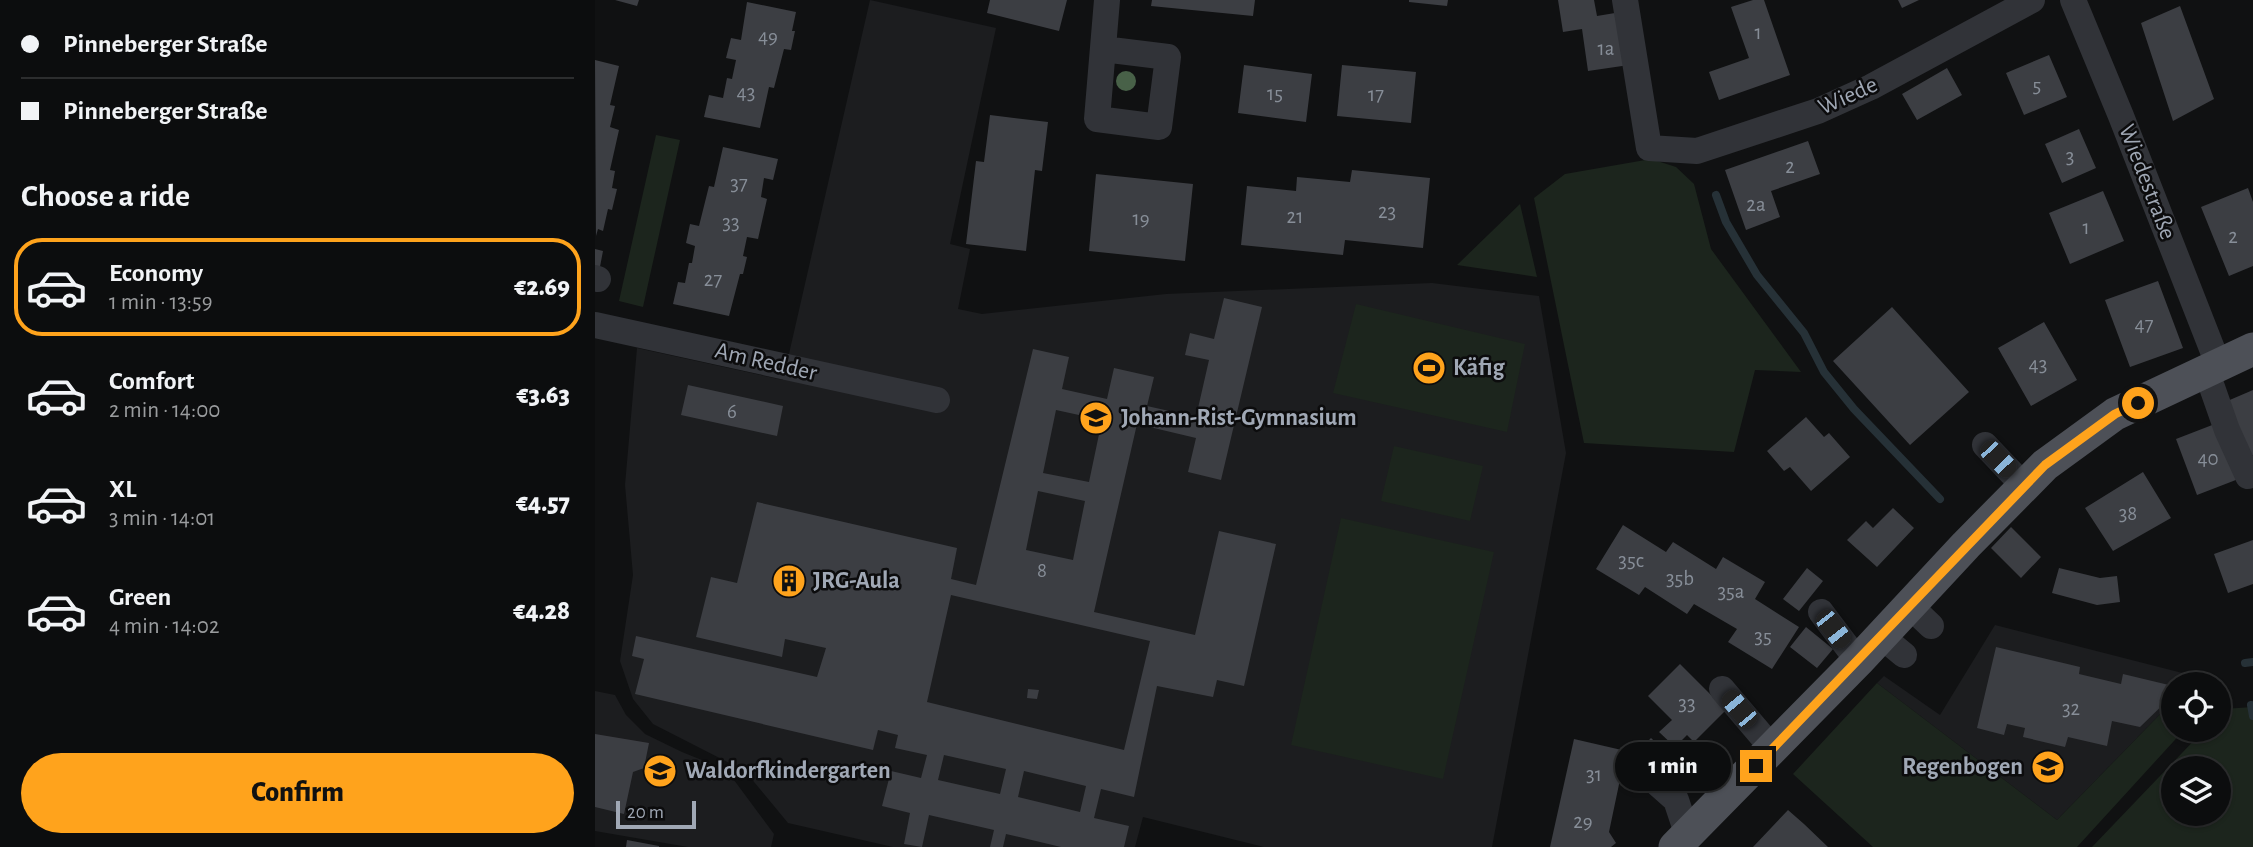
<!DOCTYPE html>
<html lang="en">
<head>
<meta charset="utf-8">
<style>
	:root { --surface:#0c0d0e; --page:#151617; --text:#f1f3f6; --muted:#9a9c9e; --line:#2c2d2e; --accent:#ffa31c }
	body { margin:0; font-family:"Alegreya Sans",sans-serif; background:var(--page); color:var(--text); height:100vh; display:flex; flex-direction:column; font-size:26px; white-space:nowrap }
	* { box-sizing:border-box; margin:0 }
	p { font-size:23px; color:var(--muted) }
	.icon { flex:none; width:38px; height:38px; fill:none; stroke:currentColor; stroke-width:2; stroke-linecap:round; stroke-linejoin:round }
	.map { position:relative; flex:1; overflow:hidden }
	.drawer { display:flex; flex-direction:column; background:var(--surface); width:595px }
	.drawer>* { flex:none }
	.top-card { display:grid; align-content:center; height:154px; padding:0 21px; background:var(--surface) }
	.fabs { position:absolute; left:1566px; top:672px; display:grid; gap:14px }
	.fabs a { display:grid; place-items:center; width:70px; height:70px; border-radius:50%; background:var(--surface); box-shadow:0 2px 5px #0004,0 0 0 2px var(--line); font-size:35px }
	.scale { position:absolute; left:21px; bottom:18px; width:80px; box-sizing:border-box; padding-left:7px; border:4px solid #a0a8b5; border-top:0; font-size:19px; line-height:24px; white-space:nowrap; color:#a0a8b5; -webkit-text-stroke:5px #0c0c0d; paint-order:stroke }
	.end { position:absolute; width:32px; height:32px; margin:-16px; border:9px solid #ffa31c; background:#111; box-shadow:0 0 0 4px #111 }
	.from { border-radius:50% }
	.bubble { position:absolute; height:49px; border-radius:24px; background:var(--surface); box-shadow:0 2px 5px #0004,0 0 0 2px var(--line); font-size:23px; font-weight:800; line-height:49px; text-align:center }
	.car { position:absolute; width:21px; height:42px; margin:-21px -10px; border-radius:9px; box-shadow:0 0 5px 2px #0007; background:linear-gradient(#222 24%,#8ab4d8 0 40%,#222 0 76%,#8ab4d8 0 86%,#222 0) }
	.top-card b { display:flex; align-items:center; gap:24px; height:66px; font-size:26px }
	.top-card b+b { border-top:2px solid var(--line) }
	.top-card i { width:18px; height:18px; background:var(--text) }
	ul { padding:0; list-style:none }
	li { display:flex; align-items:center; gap:21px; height:98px; margin:0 14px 10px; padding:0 7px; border:4px solid transparent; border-radius:28px }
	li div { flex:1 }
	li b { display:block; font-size:26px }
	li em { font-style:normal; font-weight:800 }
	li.current { border-color:var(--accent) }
	li>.icon { width:63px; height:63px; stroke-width:1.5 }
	h2 { padding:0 21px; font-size:32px; line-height:84px }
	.primary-button { display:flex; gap:14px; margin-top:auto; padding:14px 21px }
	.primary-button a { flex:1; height:80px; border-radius:42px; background:var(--accent); color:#111; font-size:28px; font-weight:800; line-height:80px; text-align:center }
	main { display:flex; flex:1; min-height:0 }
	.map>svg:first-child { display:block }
	.built { fill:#1c1d1f }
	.green { fill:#1c251d; fill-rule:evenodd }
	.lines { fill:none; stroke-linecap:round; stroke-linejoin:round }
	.stream { stroke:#263137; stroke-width:8 }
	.building { fill:#3c3e43; fill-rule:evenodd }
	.minor { stroke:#313338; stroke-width:26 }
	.major { stroke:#4d5057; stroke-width:33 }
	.tree { fill:#486148 }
	.route { stroke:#ffa31c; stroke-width:9 }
	.labels { text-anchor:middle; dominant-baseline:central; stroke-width:5; stroke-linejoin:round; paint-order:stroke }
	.number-label { font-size:21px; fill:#878e98 }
	.street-label { font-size:24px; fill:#a0a8b5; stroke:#0c0c0d }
	.poi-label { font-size:24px; font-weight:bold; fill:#a0a8b5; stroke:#0c0c0d; text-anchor:start }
</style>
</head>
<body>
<main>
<section class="drawer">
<div class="top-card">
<b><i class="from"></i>Pinneberger Straße</b>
<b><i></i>Pinneberger Straße</b>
</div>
<h2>Choose a ride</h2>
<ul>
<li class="current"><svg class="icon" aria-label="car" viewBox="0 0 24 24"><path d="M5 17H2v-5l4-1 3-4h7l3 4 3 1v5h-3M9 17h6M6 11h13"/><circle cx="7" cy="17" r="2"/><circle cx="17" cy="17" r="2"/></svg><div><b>Economy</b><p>1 min · 13:59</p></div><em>€2.69</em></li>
<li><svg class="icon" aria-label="car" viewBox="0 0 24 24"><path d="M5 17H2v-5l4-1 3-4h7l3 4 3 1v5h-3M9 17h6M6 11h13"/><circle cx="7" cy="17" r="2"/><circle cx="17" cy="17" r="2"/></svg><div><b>Comfort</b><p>2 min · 14:00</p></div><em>€3.63</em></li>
<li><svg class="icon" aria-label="car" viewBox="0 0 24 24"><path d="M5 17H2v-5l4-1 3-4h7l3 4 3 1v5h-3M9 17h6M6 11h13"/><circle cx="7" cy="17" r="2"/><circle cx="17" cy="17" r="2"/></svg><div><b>XL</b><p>3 min · 14:01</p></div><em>€4.57</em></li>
<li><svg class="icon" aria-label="car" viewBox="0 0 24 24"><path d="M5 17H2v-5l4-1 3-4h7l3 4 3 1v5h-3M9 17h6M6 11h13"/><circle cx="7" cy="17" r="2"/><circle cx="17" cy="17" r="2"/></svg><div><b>Green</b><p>4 min · 14:02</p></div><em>€4.28</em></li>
</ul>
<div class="primary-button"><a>Confirm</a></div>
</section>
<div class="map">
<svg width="1658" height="847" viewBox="0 0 1658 847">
	<rect width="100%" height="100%" fill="#101112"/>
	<path class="built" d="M275,0L401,28L355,244L375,249L363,309L387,314L571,294L837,283L944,296L971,453L897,847H669L548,817L540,847H298L193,823L150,771L58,724L38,699L25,661L38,575L30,485L42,348L188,380Z
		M1400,625L1603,677L1595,684H1578V701L1462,820L1282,683L1289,676L1345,715Z
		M0,691L20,695L31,715L50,734L87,752L124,767L136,776L179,834L176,847H93L0,831Z"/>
	<path class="green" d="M61,135L85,140L48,307L24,301Z
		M1056,159L1081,167L1099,184L1116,249L1206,372L1160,370L1139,452L989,443L939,198L970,174Z
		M925,204L942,277L862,265Z
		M761,304L930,344L912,432L738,393Z
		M799,446L888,466L875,521L786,501Z
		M746,518L899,552L848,779L696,745Z
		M1282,683L1462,820L1578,701V730H1589L1482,847H1278L1198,774Z
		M1658,707V847H1497L1609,730H1624V713L1628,709ZM1578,768H1624V814H1578Z"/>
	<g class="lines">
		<path class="stream" d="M1121,195L1131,222L1162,275L1209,333L1229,372L1259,409L1345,499
			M1650,663L1658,662
			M1656,705L1658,716"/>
	</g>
	<path class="building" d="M20,0H44L42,6Z
		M395,0H472L464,31L392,13Z
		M557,0H660L658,16L556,6Z
		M814,0H853L852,6L814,2Z
		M963,0H999L1002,16L1026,12L1034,65L993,71L987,29L968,32Z
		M1158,0H1169L1195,75L1124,100L1114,72L1154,58L1136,7Z
		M1303,0H1324L1307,8Z
		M152,2L201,12L197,31H200L196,50L189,49L179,88L174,87L165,128L109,117L114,95L128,98L132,78L137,79L141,60L131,58L136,38L146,40Z
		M1585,6L1619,99L1578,121L1546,23Z
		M1454,55L1472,97L1429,115L1411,73Z
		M0,60L24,66L15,105L20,106L15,127L24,130L15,170L20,171L17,188L22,189L17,210L13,209L8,231L3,229L1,236Z
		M649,65L717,74L711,122L643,113Z
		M747,65L821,72L816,123L742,116Z
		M1352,68L1367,95L1322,120L1307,94Z
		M395,115L453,122L447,171L440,170L431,251L371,244L381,161L389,162Z
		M1484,129L1501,168L1467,183L1450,144Z
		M1213,141L1225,174L1176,191L1185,217L1151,230L1130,170Z
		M128,147L183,159L178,180L169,178L166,197L172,199L163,239L152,237L148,256L152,257L148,274H145L134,316L78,304L83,282L90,283L94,263H97L100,246L91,243L95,224L104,226L114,186L119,187Z
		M757,170L835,178L828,248L750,240L748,255L646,245L652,186L701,191L702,177L755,182Z
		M501,174L598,184L590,261L494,251Z
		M1653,188L1658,202V266L1634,276L1606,207Z
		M1508,191L1529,241L1475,264L1454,213Z
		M0,249L8,251L4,272L0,271Z
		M1563,281L1588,348L1535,367L1510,300Z
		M629,298L667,307L626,480L593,472L601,438L542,424L499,612L600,635L624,531L681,544L649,686L622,680L618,697L562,686L539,797L506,789L499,818L534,826L529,847H466L411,834L408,847H395L399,830L334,815L327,847L309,844L315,813L287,806L296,771L326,778L332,755L300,748L303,735L283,730L278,750L40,694L49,659L37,656L41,636L222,677L231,648L190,639L187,657L101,637L116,577L142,583L162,502L362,548L356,579L381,585L438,349L474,357L467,389L512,399L519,368L559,377L552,406L601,417L614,360L590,355L595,333L619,339ZM461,410L507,420L494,482L448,473ZM443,491L490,501L478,560L431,550ZM356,595L555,641L529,750L332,702ZM349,755L411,769L405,794L343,780ZM429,771L491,786L485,812L423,797Z
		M1297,307L1374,392L1315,445L1238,361Z
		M1449,322L1482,380L1436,406L1403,348Z
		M93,385L188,406L182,436L86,415Z
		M1658,390V455L1654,457L1630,402Z
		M1211,417L1229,437L1234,433L1255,457L1216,491L1195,467L1189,471L1172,451Z
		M1625,422L1646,478L1602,495L1581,439Z
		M1548,472L1576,518L1518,551L1490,508Z
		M1298,508L1319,528L1282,567L1252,540L1271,521L1278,528Z
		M1028,525L1071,552L1078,542L1121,569L1128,557L1170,582L1160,599L1204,627L1177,669L1133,642L1142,629L1099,604L1092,614L1050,587L1044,595L1001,569Z
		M1416,527L1446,557L1426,578L1396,548Z
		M1658,540V584L1633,593L1619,554Z
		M1212,568L1228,581L1204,611L1188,599Z
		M1464,568L1505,578L1522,576L1525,602L1502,605L1457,593Z
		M1211,627L1238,649L1222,668L1195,647Z
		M1401,647L1485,667L1484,674L1526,684L1528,674L1578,686V695L1545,727L1517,721L1512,746L1473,737L1470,747L1428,737L1430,728L1412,724L1409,735L1382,728Z
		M1085,664L1131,710L1099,742L1092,735L1080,747L1064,732L1077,720L1053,696Z
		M433,689L444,690L442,699L432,698Z
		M0,734L54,743L49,768L38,772L29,814L0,807Z
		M1056,738L1100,780L1086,796L1041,753Z
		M979,739L1031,751L1014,832L1021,843L1016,847H955Z
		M1193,810L1209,824L1233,847H1158Z
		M32,840L64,846V847H31Z"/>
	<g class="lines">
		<path class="minor" d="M1030,0L1054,148L1102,151L1223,111L1276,87L1437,0
			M1478,0L1526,116L1623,364
			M508,49L573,57L564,127L502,119L512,0
			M0,278L3,279
			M0,325L342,400
			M1611,370L1632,430L1653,476
			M1390,445L1429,486
			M1315,606L1336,626
			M1226,612L1263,661
			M1286,636L1309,655
			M1127,689L1178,749
			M1045,768L1081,800L1093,836"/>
		<path class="major" d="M1080,847L1263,661L1371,545L1450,465L1520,414L1658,349"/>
	</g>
	<circle class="tree" cx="531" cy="81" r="10"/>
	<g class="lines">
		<path class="route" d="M1161,766L1450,465L1520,414L1543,403"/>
	</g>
	<defs>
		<symbol id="stadium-disc" viewBox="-11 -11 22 22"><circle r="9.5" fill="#ffa31c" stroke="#0c0c0d"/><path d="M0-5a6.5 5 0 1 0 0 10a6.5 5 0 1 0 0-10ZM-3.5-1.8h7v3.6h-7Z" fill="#111"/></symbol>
		<symbol id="school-disc" viewBox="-11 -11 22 22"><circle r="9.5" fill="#ffa31c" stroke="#0c0c0d"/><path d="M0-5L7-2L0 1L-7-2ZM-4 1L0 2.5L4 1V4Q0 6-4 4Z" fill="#111"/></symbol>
		<symbol id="building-disc" viewBox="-11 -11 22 22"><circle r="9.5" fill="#ffa31c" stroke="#0c0c0d"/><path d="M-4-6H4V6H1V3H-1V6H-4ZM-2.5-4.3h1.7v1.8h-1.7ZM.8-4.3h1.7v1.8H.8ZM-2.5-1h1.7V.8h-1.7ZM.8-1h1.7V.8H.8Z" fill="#111"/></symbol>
	</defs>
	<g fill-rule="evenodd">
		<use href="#stadium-disc" x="815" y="349" width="38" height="38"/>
		<use href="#school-disc" x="482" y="399" width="38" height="38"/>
		<use href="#building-disc" x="175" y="562" width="38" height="38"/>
		<use href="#school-disc" x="1434" y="748" width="38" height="38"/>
		<use href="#school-disc" x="46" y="752" width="38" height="38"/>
	</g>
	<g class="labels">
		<g class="number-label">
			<text x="1163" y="32">1</text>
			<text x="173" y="36">49</text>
			<text x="1011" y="48">1a</text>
			<text x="1442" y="85">5</text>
			<text x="151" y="92">43</text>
			<text x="680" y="93">15</text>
			<text x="781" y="94">17</text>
			<text x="1475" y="156">3</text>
			<text x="1195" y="166">2</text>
			<text x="144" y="183">37</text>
			<text x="1161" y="204">2a</text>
			<text x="792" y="211">23</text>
			<text x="700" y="216">21</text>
			<text x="546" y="218">19</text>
			<text x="136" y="222">33</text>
			<text x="1491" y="227">1</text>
			<text x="1638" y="236">2</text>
			<text x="118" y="279">27</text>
			<text x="1549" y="324">47</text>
			<text x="1443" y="364">43</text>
			<text x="137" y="411">6</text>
			<text x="1613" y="458">40</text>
			<text x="1533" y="513">38</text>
			<text x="1036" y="560">35c</text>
			<text x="447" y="570">8</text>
			<text x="1085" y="578">35b</text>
			<text x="1136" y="591">35a</text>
			<text x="1168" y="636">35</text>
			<text x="1092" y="703">33</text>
			<text x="1476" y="708">32</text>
			<text x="999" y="774">31</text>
			<text x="988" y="821">29</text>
		</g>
		<g class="street-label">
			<text transform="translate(1253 96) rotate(-24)">Wiede</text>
			<text transform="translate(1552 182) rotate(69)">Wiedestraße</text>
			<text transform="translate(171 362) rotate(13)">Am Redder</text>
		</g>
		<g class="poi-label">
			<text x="858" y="368">Käfig</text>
			<text x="526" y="418">Johann-Rist-Gymnasium</text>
			<text x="218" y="581">JRG-Aula</text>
			<text x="1428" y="767" text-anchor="end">Regenbogen</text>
			<text x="90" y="771">Waldorfkindergarten</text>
		</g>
	</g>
</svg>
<div class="fabs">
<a><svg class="icon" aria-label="locate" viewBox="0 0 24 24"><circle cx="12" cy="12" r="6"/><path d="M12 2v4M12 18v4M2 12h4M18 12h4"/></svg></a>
<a><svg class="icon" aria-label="layers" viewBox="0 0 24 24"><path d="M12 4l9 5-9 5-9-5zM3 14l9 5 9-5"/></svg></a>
</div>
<div class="scale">20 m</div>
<i class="end from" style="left:1543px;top:403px"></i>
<i class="end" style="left:1161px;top:766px"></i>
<div class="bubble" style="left:1020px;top:742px;width:116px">1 min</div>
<i class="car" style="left:1403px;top:459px;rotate:136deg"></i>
<i class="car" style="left:1238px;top:629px;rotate:142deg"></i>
<i class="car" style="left:1144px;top:709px;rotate:320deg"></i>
</div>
</main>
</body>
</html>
